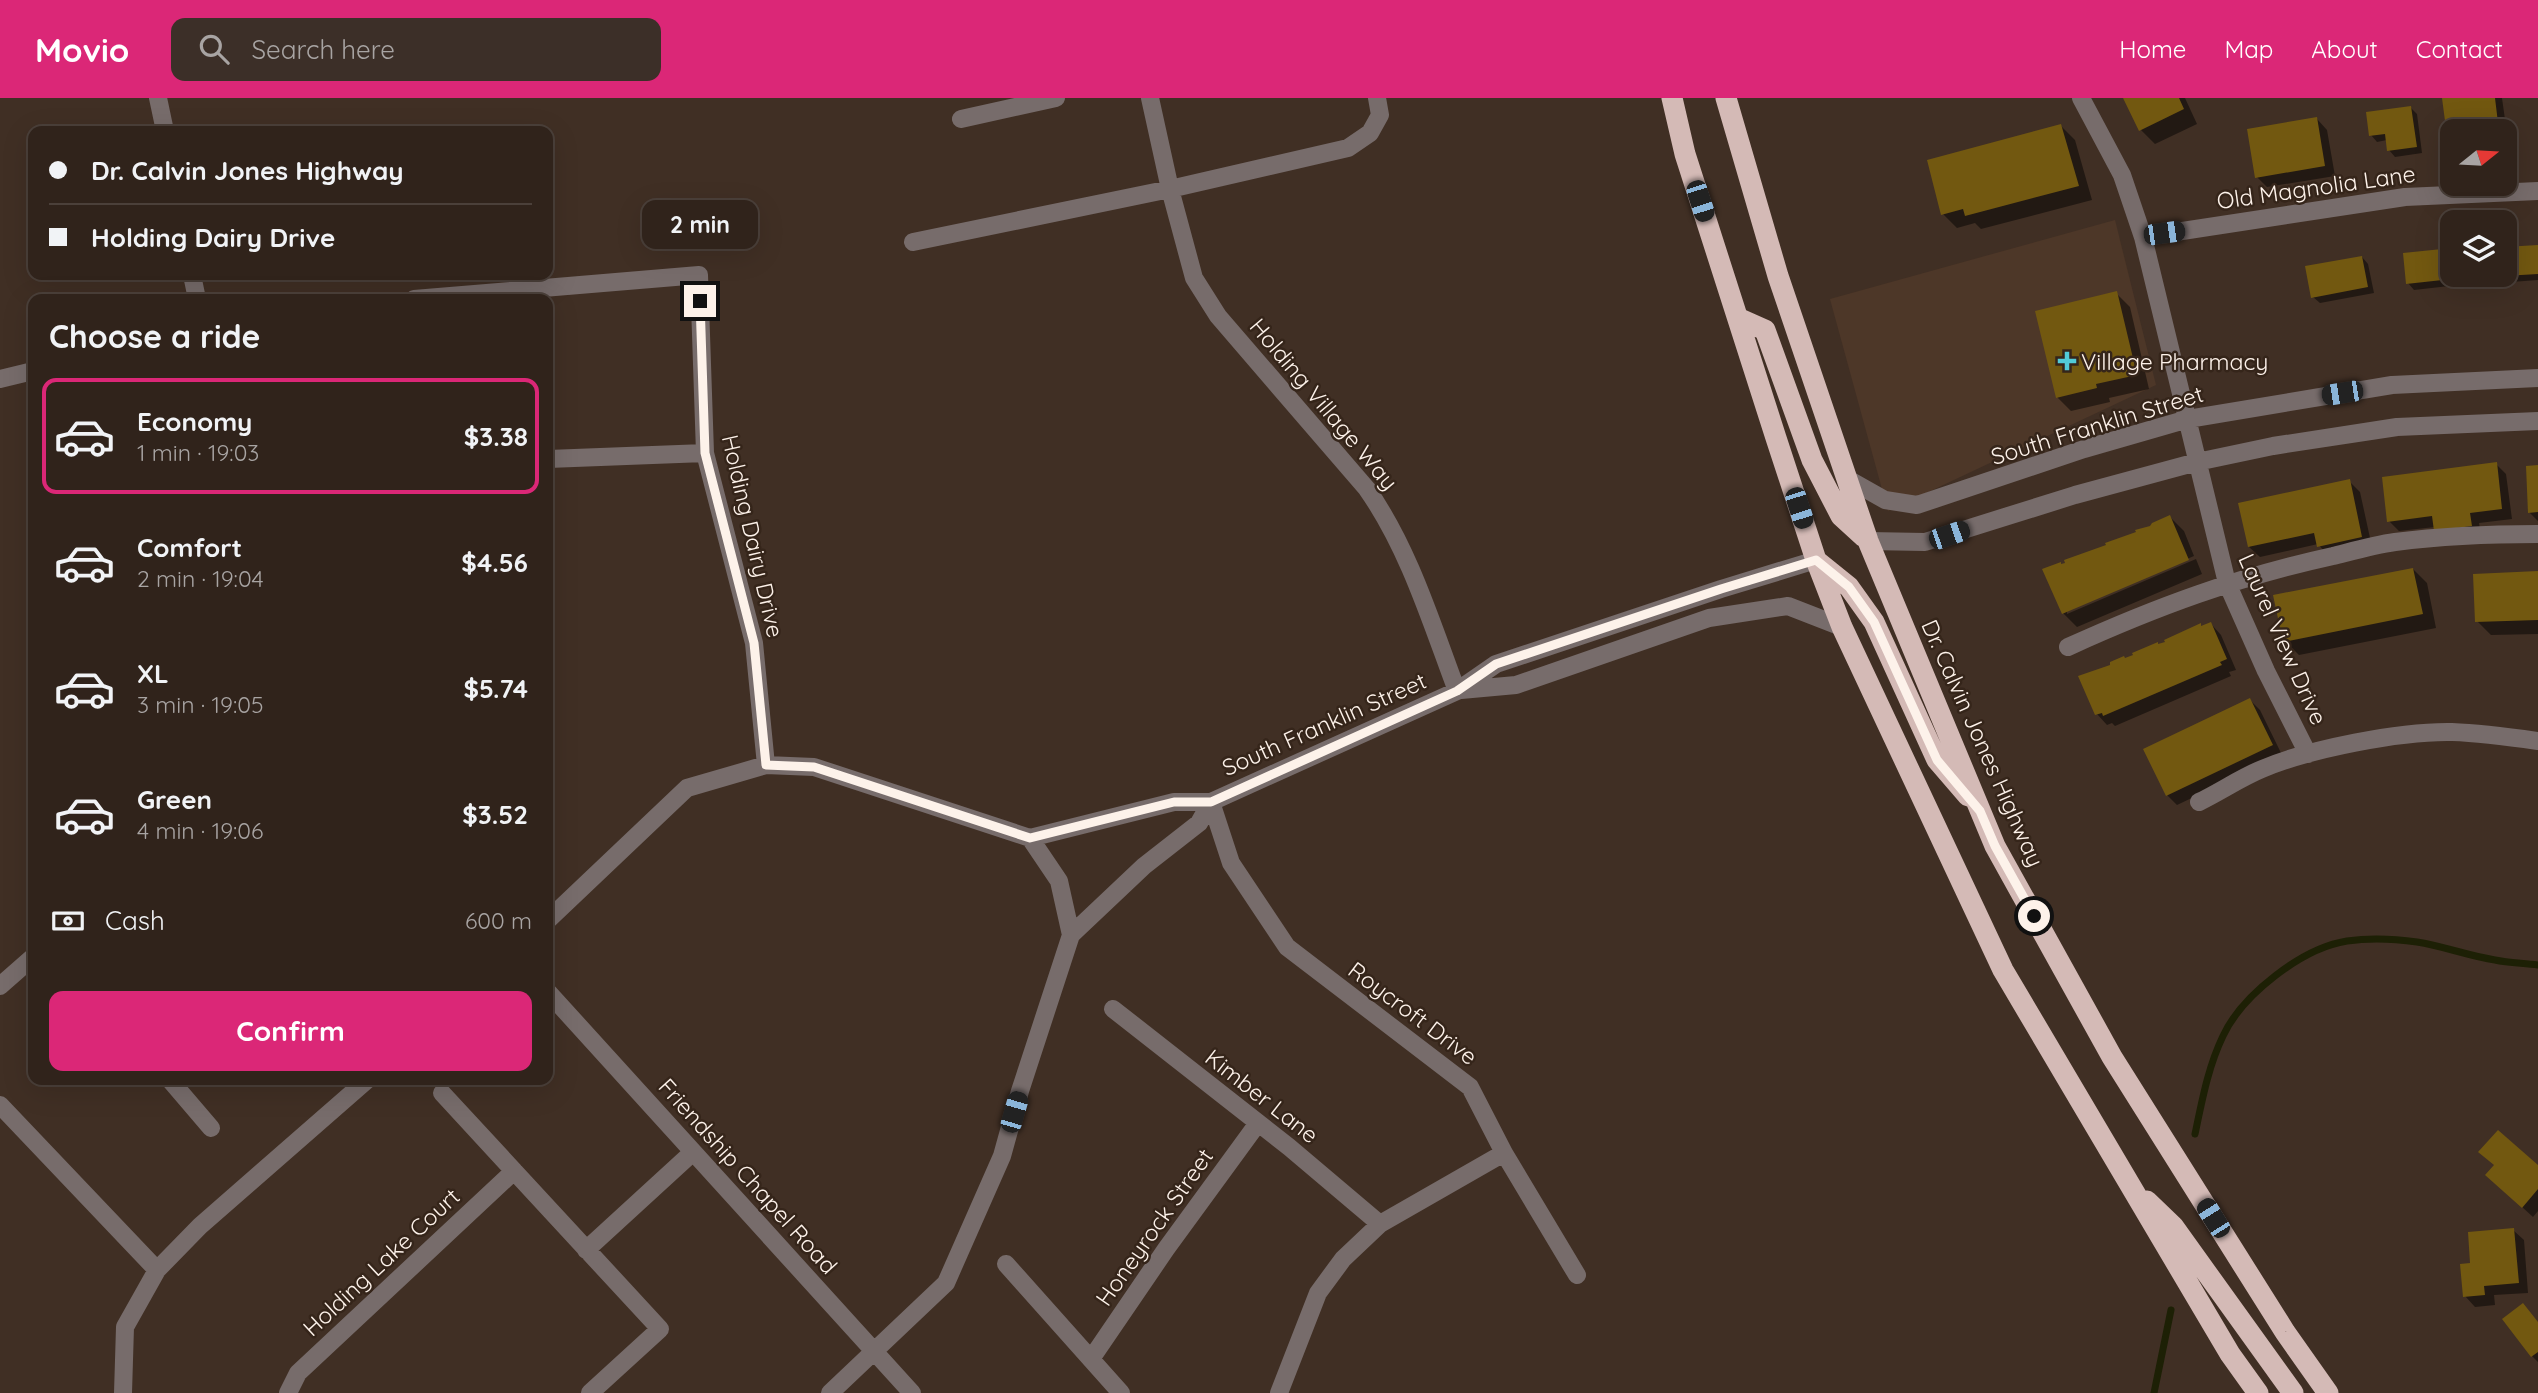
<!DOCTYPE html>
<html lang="en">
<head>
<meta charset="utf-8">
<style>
	:root { --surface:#30231b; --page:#3c2f28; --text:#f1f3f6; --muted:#a8a4a3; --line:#4b403a; --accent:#db2777 }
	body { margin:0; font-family:Quicksand,sans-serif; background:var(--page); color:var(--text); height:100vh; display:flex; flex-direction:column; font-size:26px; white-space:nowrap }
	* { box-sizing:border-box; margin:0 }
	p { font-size:23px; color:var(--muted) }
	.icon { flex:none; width:38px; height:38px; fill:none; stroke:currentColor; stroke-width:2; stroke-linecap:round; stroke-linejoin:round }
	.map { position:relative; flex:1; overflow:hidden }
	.panel { position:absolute; left:28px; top:196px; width:525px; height:791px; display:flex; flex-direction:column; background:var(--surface); border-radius:14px; box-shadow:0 7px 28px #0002,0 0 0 2px var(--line) }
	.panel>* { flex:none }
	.hud { position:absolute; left:28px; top:28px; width:525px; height:154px; border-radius:14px; box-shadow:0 7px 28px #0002,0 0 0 2px var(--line); display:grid; align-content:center; height:154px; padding:0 21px; background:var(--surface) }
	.needle { width:46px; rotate:72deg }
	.buttons { position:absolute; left:2440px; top:21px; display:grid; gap:14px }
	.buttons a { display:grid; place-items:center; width:77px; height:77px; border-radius:14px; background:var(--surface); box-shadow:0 7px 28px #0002,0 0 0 2px var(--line); font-size:35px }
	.end { position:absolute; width:32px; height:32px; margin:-16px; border:9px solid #fdf2ea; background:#111; box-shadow:0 0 0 4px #111 }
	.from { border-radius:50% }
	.bubble { position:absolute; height:49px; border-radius:14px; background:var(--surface); box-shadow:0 7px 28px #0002,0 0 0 2px var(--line); font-size:23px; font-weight:800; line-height:49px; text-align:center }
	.car { position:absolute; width:21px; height:42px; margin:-21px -10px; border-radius:9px; box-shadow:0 0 5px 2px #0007; background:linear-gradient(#222 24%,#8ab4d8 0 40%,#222 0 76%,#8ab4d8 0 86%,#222 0) }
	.hud b { display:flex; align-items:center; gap:24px; height:66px; font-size:26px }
	.hud b+b { border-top:2px solid var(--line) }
	.hud i { width:18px; height:18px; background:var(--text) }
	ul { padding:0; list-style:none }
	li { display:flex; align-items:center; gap:21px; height:116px; margin:0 14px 10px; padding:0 7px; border:4px solid transparent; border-radius:14px }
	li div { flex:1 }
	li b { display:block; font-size:26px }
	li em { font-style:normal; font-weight:800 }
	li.selected { border-color:var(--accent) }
	li>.icon { width:63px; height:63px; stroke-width:1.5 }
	h2 { padding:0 21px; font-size:32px; line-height:84px }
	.pay { display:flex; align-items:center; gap:18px; height:77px; padding:0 21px; font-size:26px }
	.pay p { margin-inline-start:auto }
	.primary-button { display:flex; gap:14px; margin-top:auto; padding:14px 21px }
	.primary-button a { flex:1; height:80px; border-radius:14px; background:var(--accent); color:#fff; font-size:28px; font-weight:800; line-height:80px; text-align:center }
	header { display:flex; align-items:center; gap:42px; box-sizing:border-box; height:98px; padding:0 35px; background:var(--accent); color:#fff }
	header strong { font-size:33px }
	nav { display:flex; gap:38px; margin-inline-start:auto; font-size:24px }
	.search { width:490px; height:63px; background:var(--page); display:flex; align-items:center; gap:18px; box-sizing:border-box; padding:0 24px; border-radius:14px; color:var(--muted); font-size:26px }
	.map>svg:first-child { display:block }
	.built { fill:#4d3728 }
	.shadow { fill:#0007 }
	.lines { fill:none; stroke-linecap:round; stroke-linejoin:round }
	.stream { stroke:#1d2005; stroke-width:7 }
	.building { fill:#725810 }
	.minor { stroke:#776c6b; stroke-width:18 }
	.highway { stroke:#d4bab6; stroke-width:21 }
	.route { stroke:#fdf2ea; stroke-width:9 }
	.poi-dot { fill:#52cbd7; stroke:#35251a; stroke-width:2.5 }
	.labels { text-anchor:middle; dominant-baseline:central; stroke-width:5; stroke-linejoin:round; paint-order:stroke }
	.street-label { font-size:23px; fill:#fdf2ea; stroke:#35251a }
	.poi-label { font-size:23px; fill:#fdf2ea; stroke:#35251a; text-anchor:start }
</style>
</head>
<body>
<header>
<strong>Movio</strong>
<div class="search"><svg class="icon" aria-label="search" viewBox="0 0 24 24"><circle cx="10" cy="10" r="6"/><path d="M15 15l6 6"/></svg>Search here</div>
<nav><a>Home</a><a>Map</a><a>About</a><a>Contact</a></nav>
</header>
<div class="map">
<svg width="2538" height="1295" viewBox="0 0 2538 1295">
	<rect width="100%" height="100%" fill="#402f24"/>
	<path class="built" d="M2115,122L2156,287L1888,413L1830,201Z"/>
	<path class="shadow" d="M2125,0H2185L2197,26L2155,46L2141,32Z
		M2444,0H2502L2509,50H2504V33H2452V47Z
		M2411,10L2417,16L2422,55L2395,59L2389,52L2387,42L2377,44L2371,37Z
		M2317,21L2327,32L2335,78L2267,89L2257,79Z
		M2061,28L2075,42L2092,102L1981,131L1975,125L1957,130L1943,116Z
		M2538,148V182L2511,184L2504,177Z
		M2362,159L2368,166L2374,195L2320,205L2313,199Z
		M2452,177H2466L2467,186L2414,192L2408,185Z
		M2116,195L2130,209L2149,291L2109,300L2110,304L2071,313L2057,299Z
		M2496,366L2506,376L2512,421L2479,425L2481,438L2435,429L2399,433L2389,423Z
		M2538,369V423L2529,414Z
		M2349,383L2360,394L2372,449L2329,459L2318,446L2260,459L2249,449Z
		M2170,419L2184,433L2194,458L2067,512V516L2196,461L2202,476L2077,529L2063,515L2062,467L2152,429Z
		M2413,471L2427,485L2436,530L2299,557L2285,543Z
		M2538,475V536L2491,537L2477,523Z
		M2211,526L2221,537L2236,572L2229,574L2231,578L2115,628L2112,625L2107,627L2097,616L2167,545Z
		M2250,602L2260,612L2282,657L2177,707L2167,697Z
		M2538,1070V1113L2533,1119L2498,1087Z
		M2513,1132L2524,1142L2528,1195L2494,1197L2495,1207L2475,1209L2465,1198L2472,1166Z
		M2538,1225V1264L2532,1258Z"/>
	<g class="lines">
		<path class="stream" d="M2195,1036C2202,1003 2208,969 2223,938C2242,897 2302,850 2347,843C2368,840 2396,841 2417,844C2443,848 2469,858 2495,862C2509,865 2524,865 2538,867
			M2154,1295L2171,1212"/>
	</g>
	<path class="building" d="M2123,0H2179L2184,11L2139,33Z
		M2442,0H2495L2499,33H2452V46H2448Z
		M2411,8L2417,49L2387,53L2385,36L2369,38L2366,14Z
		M2317,19L2325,68L2255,80L2247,31Z
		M2061,26L2079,88L1965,118L1963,111L1941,117L1927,62Z
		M2538,147V176L2504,178V149Z
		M2452,150V177H2461V180L2406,186L2403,155Z
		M2362,158L2368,189L2311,200L2305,168Z
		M2117,193L2137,277L2096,286L2097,290L2056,300L2035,213Z
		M2497,364L2502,411L2470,415L2472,428L2434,433L2432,418L2387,424L2382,379Z
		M2538,367V414L2528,415L2526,368Z
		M2350,381L2362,439L2317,449L2314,435L2248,449L2238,405Z
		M2170,417L2189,462L2062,516L2042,471L2061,464V466L2065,465L2064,462L2106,447L2105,445L2136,434L2135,432L2150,428L2152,425Z
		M2413,470L2423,516L2283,544L2273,497Z
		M2538,473V522L2475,524L2473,476Z
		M2211,524L2227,561L2220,564L2222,567L2103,618L2102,615L2095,617L2078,578L2110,567V564L2124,558L2125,560L2133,557L2132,555L2158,544V546L2165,544L2164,542L2201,525V528Z
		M2250,600L2273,647L2166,698L2143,651Z
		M2498,1032L2538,1067V1091L2522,1110L2485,1077L2494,1067L2478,1054Z
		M2514,1130L2519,1185L2484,1188L2485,1197L2463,1199L2460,1166L2470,1165L2468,1134Z
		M2523,1205L2538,1224V1254L2531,1259L2502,1221Z"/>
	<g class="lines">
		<path class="minor" d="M158,0L165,33
			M1150,0L1170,91L1194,180L1218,218L1367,391C1409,451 1431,524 1457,593
			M2081,0L2122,77L2143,139L2227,485L2266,573L2308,656
			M961,21L1056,0
			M2143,139L2405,99L2538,93
			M913,144L1170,91L1348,50L1370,35L1380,17L1377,0
			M192,177L197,201
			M414,201L699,177L705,355L754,545L766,667
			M0,281L33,273
			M548,361L705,355
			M1846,380L1885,402L1917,407L2084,351L2188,321L2392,287L2538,280
			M1868,443L1925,444L2075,397L2197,364L2273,348L2397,329L2538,323
			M2068,549C2156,509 2237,479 2333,458C2353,453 2374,447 2395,444C2442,438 2490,436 2538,436
			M1461,592L1516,587L1709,520L1788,508L1842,529
			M1211,704L1231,765L1287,849L1470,989L1504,1055L1577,1177
			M2199,704C2220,694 2240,680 2262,671C2309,651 2400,633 2452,634C2480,635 2510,639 2538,643
			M1030,740L1059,783L1071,837
			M548,822L687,690L766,667L814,669L1030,740L1174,704H1211L1457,593L1496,566L1721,491L1816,462
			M0,888L33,859
			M548,894L912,1295
			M1113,911L1289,1049L1380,1126
			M170,982L211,1030
			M442,995L660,1231L590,1295
			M0,1007L157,1172
			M586,1152L693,1054
			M1006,1166L1121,1295
			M1091,1261L1166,1151L1258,1025
			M123,1295L125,1229L157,1172L200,1128L367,982
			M288,1295L298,1275L514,1073
			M830,1295L946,1185L1002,1058L1020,993L1071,837L1144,768L1199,725L1211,704
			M1279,1295L1318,1195L1343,1161L1380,1126L1504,1055"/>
		<path class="highway" d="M1672,0L1685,56L1776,340L1816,462L1842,529L2003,872L2230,1256L2258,1295
			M1726,0L1778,178L1868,443L1995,748L2112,959L2285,1234L2328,1295
			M1738,220L1765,232L1812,362L1841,418L1864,439
			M1818,464L1849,489L1874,524L1937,662L1968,698
			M2147,1103L2173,1128L2293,1295"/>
	</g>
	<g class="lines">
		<path class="route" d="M700,203L705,355L754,545L766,667L814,669L1030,740L1174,704H1211L1457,593L1496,566L1721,491L1816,462L1849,489L1874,524L1937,662L1980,713L1995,748L2034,818"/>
	</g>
	<path class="poi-dot" d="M2063.5 252.5h7v7h7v7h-7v7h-7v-7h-7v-7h7z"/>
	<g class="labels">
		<g class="street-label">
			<text transform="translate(2316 89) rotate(-8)">Old Magnolia Lane</text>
			<text transform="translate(1324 306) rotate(50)">Holding Village Way</text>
			<text transform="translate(2097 327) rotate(-17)">South Franklin Street</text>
			<text transform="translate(753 438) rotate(77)">Holding Dairy Drive</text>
			<text transform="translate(2283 541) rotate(66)">Laurel View Drive</text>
			<text transform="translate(1324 626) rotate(-24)">South Franklin Street</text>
			<text transform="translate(1983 645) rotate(66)">Dr. Calvin Jones Highway</text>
			<text transform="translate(1413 915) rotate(37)">Roycroft Drive</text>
			<text transform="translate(1262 998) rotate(38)">Kimber Lane</text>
			<text transform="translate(748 1078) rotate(48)">Friendship Chapel Road</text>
			<text transform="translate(1154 1129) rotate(-55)">Honeyrock Street</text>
			<text transform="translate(381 1164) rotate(-43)">Holding Lake Court</text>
		</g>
		<g class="poi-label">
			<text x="2081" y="263">Village Pharmacy</text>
		</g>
	</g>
</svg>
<div class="buttons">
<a><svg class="needle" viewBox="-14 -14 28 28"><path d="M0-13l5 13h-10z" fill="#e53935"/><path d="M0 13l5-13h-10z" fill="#a8a4a3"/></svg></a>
<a><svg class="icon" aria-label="layers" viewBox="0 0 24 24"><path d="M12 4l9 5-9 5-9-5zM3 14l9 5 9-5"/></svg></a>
</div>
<i class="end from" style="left:2034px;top:818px"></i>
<i class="end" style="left:700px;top:203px"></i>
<div class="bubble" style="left:642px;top:102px;width:116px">2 min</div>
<i class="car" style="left:1700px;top:103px;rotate:162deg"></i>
<i class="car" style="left:2164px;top:135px;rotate:82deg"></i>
<i class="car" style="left:2342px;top:295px;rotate:261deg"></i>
<i class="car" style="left:1799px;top:410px;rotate:162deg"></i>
<i class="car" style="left:1949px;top:437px;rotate:71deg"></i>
<i class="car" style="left:1014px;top:1014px;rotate:16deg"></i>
<i class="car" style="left:2213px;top:1120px;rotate:328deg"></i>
<div class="hud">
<b><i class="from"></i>Dr. Calvin Jones Highway</b>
<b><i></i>Holding Dairy Drive</b>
</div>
<section class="panel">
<h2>Choose a ride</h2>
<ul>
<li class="selected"><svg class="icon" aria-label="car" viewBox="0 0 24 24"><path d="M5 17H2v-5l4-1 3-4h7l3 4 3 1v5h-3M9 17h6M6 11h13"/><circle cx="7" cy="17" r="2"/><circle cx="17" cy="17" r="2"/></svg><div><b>Economy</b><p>1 min · 19:03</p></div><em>$3.38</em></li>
<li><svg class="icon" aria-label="car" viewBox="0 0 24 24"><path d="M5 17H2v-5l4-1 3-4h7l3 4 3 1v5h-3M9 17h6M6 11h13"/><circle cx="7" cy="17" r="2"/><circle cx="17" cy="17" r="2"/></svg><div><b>Comfort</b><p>2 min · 19:04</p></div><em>$4.56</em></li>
<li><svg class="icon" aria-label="car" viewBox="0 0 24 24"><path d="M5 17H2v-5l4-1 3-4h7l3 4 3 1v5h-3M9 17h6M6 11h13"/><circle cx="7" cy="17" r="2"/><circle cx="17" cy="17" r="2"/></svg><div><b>XL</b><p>3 min · 19:05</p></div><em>$5.74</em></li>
<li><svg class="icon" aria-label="car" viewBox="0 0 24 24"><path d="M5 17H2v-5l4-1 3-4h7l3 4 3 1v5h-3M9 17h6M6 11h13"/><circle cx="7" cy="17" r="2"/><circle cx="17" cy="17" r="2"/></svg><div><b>Green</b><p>4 min · 19:06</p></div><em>$3.52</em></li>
</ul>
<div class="pay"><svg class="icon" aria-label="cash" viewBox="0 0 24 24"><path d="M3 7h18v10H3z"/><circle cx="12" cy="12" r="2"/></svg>Cash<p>600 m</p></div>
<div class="primary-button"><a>Confirm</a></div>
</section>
</div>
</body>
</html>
